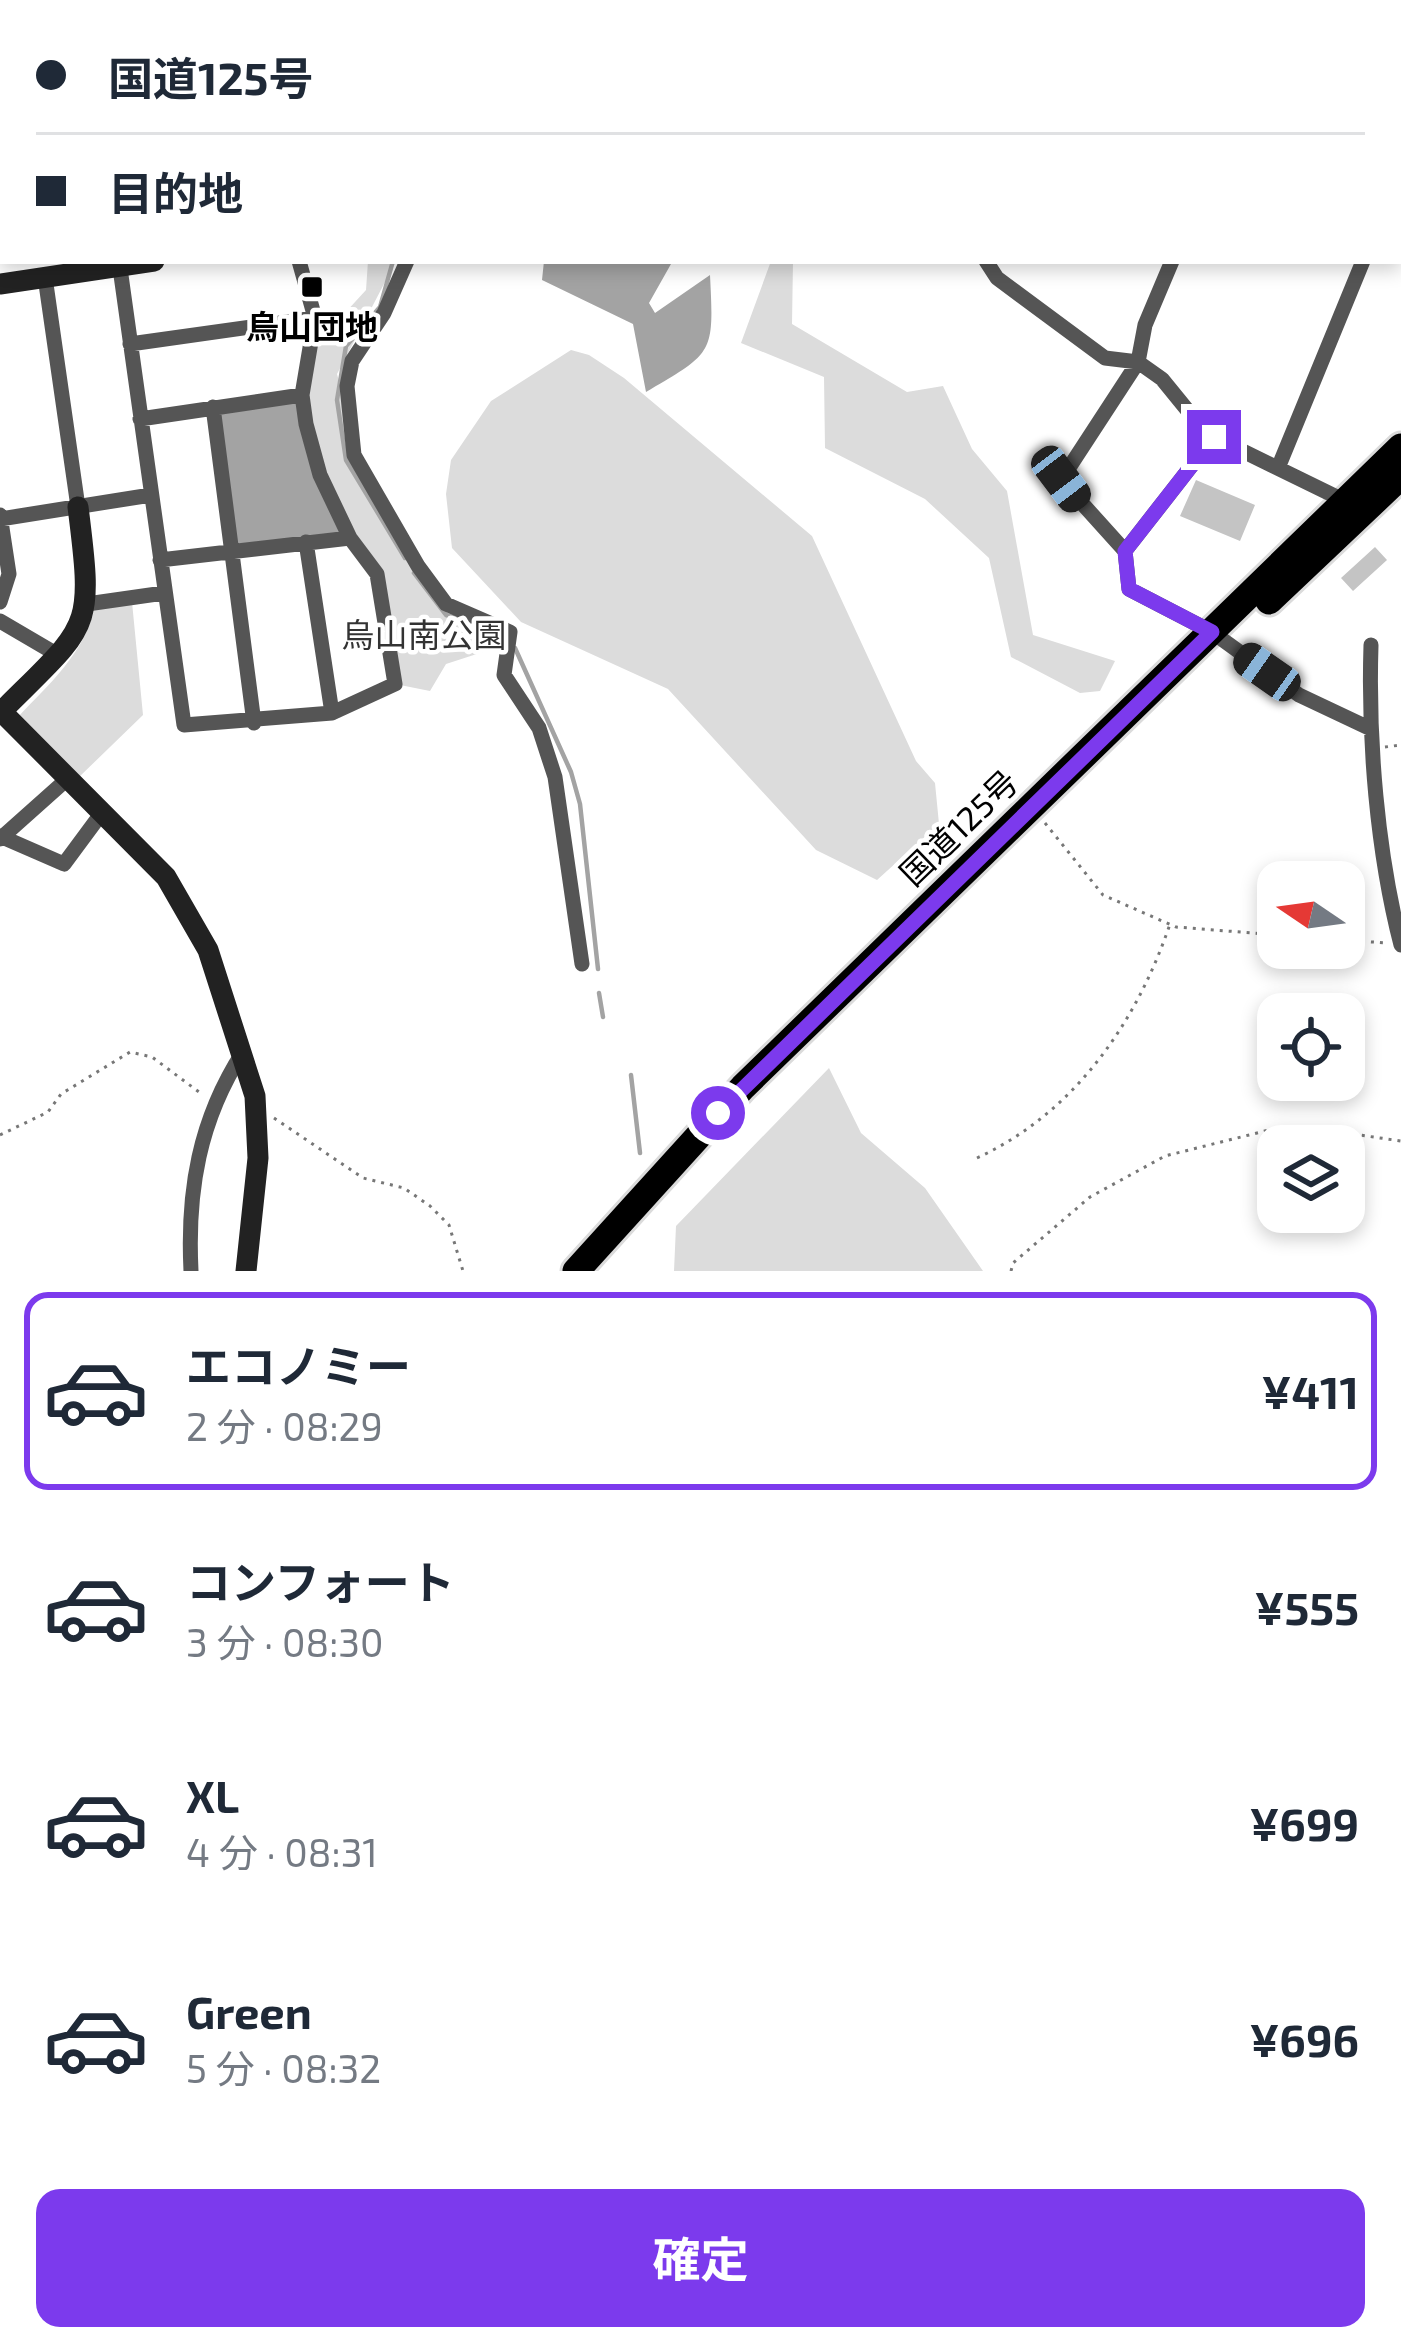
<!DOCTYPE html>
<html lang="ja">
<head>
<meta charset="utf-8">
<style>
	:root { --surface:#fff; --page:#f2f2f3; --text:#1f2937; --muted:#747a83; --line:#e0e1e3; --accent:#7c3aed }
	body { margin:0; font-family:"Exo 2","Noto Sans JP",sans-serif; background:var(--page); color:var(--text); height:100vh; display:flex; flex-direction:column; font-size:45px; white-space:nowrap }
	* { box-sizing:border-box; margin:0 }
	p { font-size:39px; color:var(--muted) }
	.icon { flex:none; width:66px; height:66px; fill:none; stroke:currentColor; stroke-width:2; stroke-linecap:round; stroke-linejoin:round }
	.map { position:relative; height:1271px; overflow:hidden }
	.details { display:flex; flex-direction:column; background:var(--surface); flex:1 }
	.details>* { flex:none }
	.banner { position:absolute; left:0px; top:0px; width:1401px; height:264px; box-shadow:0 6px 18px #0003; display:grid; align-content:center; height:264px; padding:0 36px; background:var(--surface) }
	.needle { width:78px; rotate:283deg }
	.fabs { position:absolute; left:1257px; top:861px; display:grid; gap:24px }
	.fabs a { display:grid; place-items:center; width:108px; height:108px; border-radius:24px; background:var(--surface); box-shadow:0 6px 18px #0003; font-size:60px }
	.end { position:absolute; width:54px; height:54px; margin:-27px; border:15px solid #7c3aed; background:#fff; box-shadow:0 0 0 6px #fff }
	.from { border-radius:50% }
	.car { position:absolute; width:36px; height:72px; margin:-36px -18px; border-radius:15px; box-shadow:0 0 9px 3px #0007; background:linear-gradient(#222 24%,#8ab4d8 0 40%,#222 0 76%,#8ab4d8 0 86%,#222 0) }
	.banner b { display:flex; align-items:center; gap:42px; height:114px; font-size:45px }
	.banner b+b { border-top:3px solid var(--line) }
	.banner i { width:30px; height:30px; background:var(--text) }
	ul { padding:21px 0 0; list-style:none }
	li { display:flex; align-items:center; gap:36px; height:198px; margin:0 24px 18px; padding:0 12px; border:6px solid transparent; border-radius:24px }
	li div { flex:1 }
	li b { display:block; font-size:45px }
	li em { font-style:normal; font-weight:700 }
	li.current { border-color:var(--accent) }
	li>.icon { width:108px; height:108px; stroke-width:1.5 }
	.cta { display:flex; gap:24px; margin-top:auto; padding:24px 36px }
	.cta a { flex:1; height:138px; border-radius:24px; background:var(--accent); color:#fff; font-size:48px; font-weight:700; line-height:138px; text-align:center }
	.map>svg:first-child { display:block }
	.green { fill:#dcdcdc }
	.water { fill:#a3a3a3 }
	.lines { fill:none; stroke-linecap:round; stroke-linejoin:round }
	.stream { stroke:#a3a3a3; stroke-width:4.5 }
	.building { fill:#c4c4c4 }
	.highway-casing { stroke:#dbdbdb; stroke-width:33 }
	.path { stroke:#777; stroke-width:3; stroke-dasharray:3 6; stroke-linecap:butt }
	.street { stroke:#555; stroke-width:15 }
	.secondary { stroke:#222; stroke-width:21 }
	.highway { stroke:#000; stroke-width:27 }
	.route { stroke:#7c3aed; stroke-width:15 }
	.poi-dot { fill:#000; stroke:#fff; stroke-width:4.5 }
	.labels { text-anchor:middle; dominant-baseline:central; stroke-width:9; stroke-linejoin:round; paint-order:stroke }
	.poi-label { font-size:33px; font-weight:bold; fill:#000; stroke:#fff }
	.park-label { font-size:33px; fill:#333; stroke:#fff }
	.street-label { font-size:33px; fill:#000; stroke:#fff }
</style>
</head>
<body>
<div class="map">
<svg width="1401" height="1271" viewBox="0 0 1401 1271">
	<rect width="100%" height="100%" fill="#fff"/>
	<path class="green" d="M368,261H396L337,374L364,473L465,629L486,651L446,664L430,691L395,684L377,574L350,538L306,424L311,350L366,290Z
		M771,261H793L792,324L907,392L943,386L972,449L1007,491L1033,635L1115,661L1100,691L1080,693L1011,657L989,558L925,499L825,448L824,377L741,343Z
		M571,350L589,355L624,378L812,536L916,761L935,783L939,824L877,880L816,850L668,689L521,622L452,548L446,494L451,460L491,401Z
		M132,602L143,715L76,780L17,718C50,683 84,654 95,607Z
		M829,1068L861,1133L925,1188L983,1271H674L676,1226Z"/>
	<path class="water" d="M544,261L671,264L649,303L655,313L710,275C714,354 714,352 646,392L633,324L542,280Z
		M306,394V424L351,534L233,548L215,405Z"/>
	<g class="lines">
		<path class="stream" d="M393,261L380,307L346,346L337,400L346,460L405,558
			M414,573L446,615L470,622
			M515,648L571,772L580,804L598,969
			M599,993L603,1017
			M631,1075L640,1153"/>
	</g>
	<path class="building" d="M1196,480L1255,505L1240,541L1180,516Z
		M1375,547L1387,560L1353,591L1341,578Z"/>
	<g class="lines">
		<defs>
			<path id="highway" d="M1269,601L1401,476
				M576,1271L743,1087L1401,447"/>
		</defs>
		<use href="#highway" class="highway-casing"/>
		<path class="path" d="M203,0L210,3
			M555,0L558,3
			M570,3L572,0
			M1385,747L1401,745
			M1045,823L1103,895L1176,927L1278,935
			M1344,940L1387,943
			M274,1118L363,1178L404,1188L430,1206L449,1225L463,1271
			M0,1135L48,1112L61,1094L130,1052L152,1057L203,1095
			M977,1158C1074,1113 1136,1024 1170,924
			M1011,1271L1013,1263L1090,1197L1165,1156L1277,1128L1304,1127L1401,1141"/>
		<path class="street" d="M90,0L92,3
			M248,0L251,3
			M1042,0L1043,3
			M1221,0V3
			M0,57H3
			M0,138L3,137
			M0,214H3
			M1398,217L1401,214
			M119,261L184,725L332,713L395,684L377,574L350,538L320,475L306,424L302,395L315,318L299,261
			M407,261L384,313L352,361L347,386L354,455L418,566L446,604L510,632L504,675L539,728L555,777L582,964
			M986,261L997,278L1105,358L1138,362L1162,379L1206,433L1345,501
			M1172,261L1145,325L1138,362L1061,480L1125,551L1129,589L1212,632L1299,695L1371,729
			M45,277L78,507
			M130,344L315,318
			M213,407L254,723
			M140,419L302,395
			M1278,468L1363,261
			M0,515L9,574L0,602
			M0,519L151,495
			M306,542L332,713
			M1125,551L1214,437
			M160,560L350,538
			M87,604L164,593
			M0,621L58,655
			M1371,645C1368,740 1377,852 1401,945
			M0,836L64,864L101,814
			M0,839L65,781
			M191,1271C187,1191 199,1120 243,1052"/>
		<path class="secondary" d="M0,284L154,261
			M0,710L166,877L208,950L255,1096L258,1158L246,1271
			M2,711C90,623 94,633 78,507"/>
		<use href="#highway" class="highway"/>
	</g>
	<g class="lines">
		<path class="route" d="M718,1113L1212,632L1129,589L1125,551L1214,437"/>
	</g>
	<rect class="poi-dot" x="300" y="275" width="24" height="24" rx="6"/>
	<g class="labels">
		<g class="poi-label">
			<text x="312" y="326">烏山団地</text>
		</g>
		<g class="park-label">
			<text x="424" y="634">烏山南公園</text>
		</g>
		<g class="street-label">
			<text transform="translate(958 827) rotate(-44)">国道125号</text>
		</g>
	</g>
</svg>
<div class="fabs">
<a><svg class="needle" viewBox="-14 -14 28 28"><path d="M0-13l5 13h-10z" fill="#e53935"/><path d="M0 13l5-13h-10z" fill="#747a83"/></svg></a>
<a><svg class="icon" aria-label="locate" viewBox="0 0 24 24"><circle cx="12" cy="12" r="6"/><path d="M12 2v4M12 18v4M2 12h4M18 12h4"/></svg></a>
<a><svg class="icon" aria-label="layers" viewBox="0 0 24 24"><path d="M12 4l9 5-9 5-9-5zM3 14l9 5 9-5"/></svg></a>
</div>
<i class="end from" style="left:718px;top:1113px"></i>
<i class="end" style="left:1214px;top:437px"></i>
<i class="car" style="left:1061px;top:479px;rotate:143deg"></i>
<i class="car" style="left:1267px;top:672px;rotate:305deg"></i>
<div class="banner">
<b><i class="from"></i>国道125号</b>
<b><i></i>目的地</b>
</div>
</div>
<section class="details">
<ul>
<li class="current"><svg class="icon" aria-label="car" viewBox="0 0 24 24"><path d="M5 17H2v-5l4-1 3-4h7l3 4 3 1v5h-3M9 17h6M6 11h13"/><circle cx="7" cy="17" r="2"/><circle cx="17" cy="17" r="2"/></svg><div><b>エコノミー</b><p>2 分 · 08:29</p></div><em>¥411</em></li>
<li><svg class="icon" aria-label="car" viewBox="0 0 24 24"><path d="M5 17H2v-5l4-1 3-4h7l3 4 3 1v5h-3M9 17h6M6 11h13"/><circle cx="7" cy="17" r="2"/><circle cx="17" cy="17" r="2"/></svg><div><b>コンフォート</b><p>3 分 · 08:30</p></div><em>¥555</em></li>
<li><svg class="icon" aria-label="car" viewBox="0 0 24 24"><path d="M5 17H2v-5l4-1 3-4h7l3 4 3 1v5h-3M9 17h6M6 11h13"/><circle cx="7" cy="17" r="2"/><circle cx="17" cy="17" r="2"/></svg><div><b>XL</b><p>4 分 · 08:31</p></div><em>¥699</em></li>
<li><svg class="icon" aria-label="car" viewBox="0 0 24 24"><path d="M5 17H2v-5l4-1 3-4h7l3 4 3 1v5h-3M9 17h6M6 11h13"/><circle cx="7" cy="17" r="2"/><circle cx="17" cy="17" r="2"/></svg><div><b>Green</b><p>5 分 · 08:32</p></div><em>¥696</em></li>
</ul>
<div class="cta"><a>確定</a></div>
</section>
</body>
</html>
